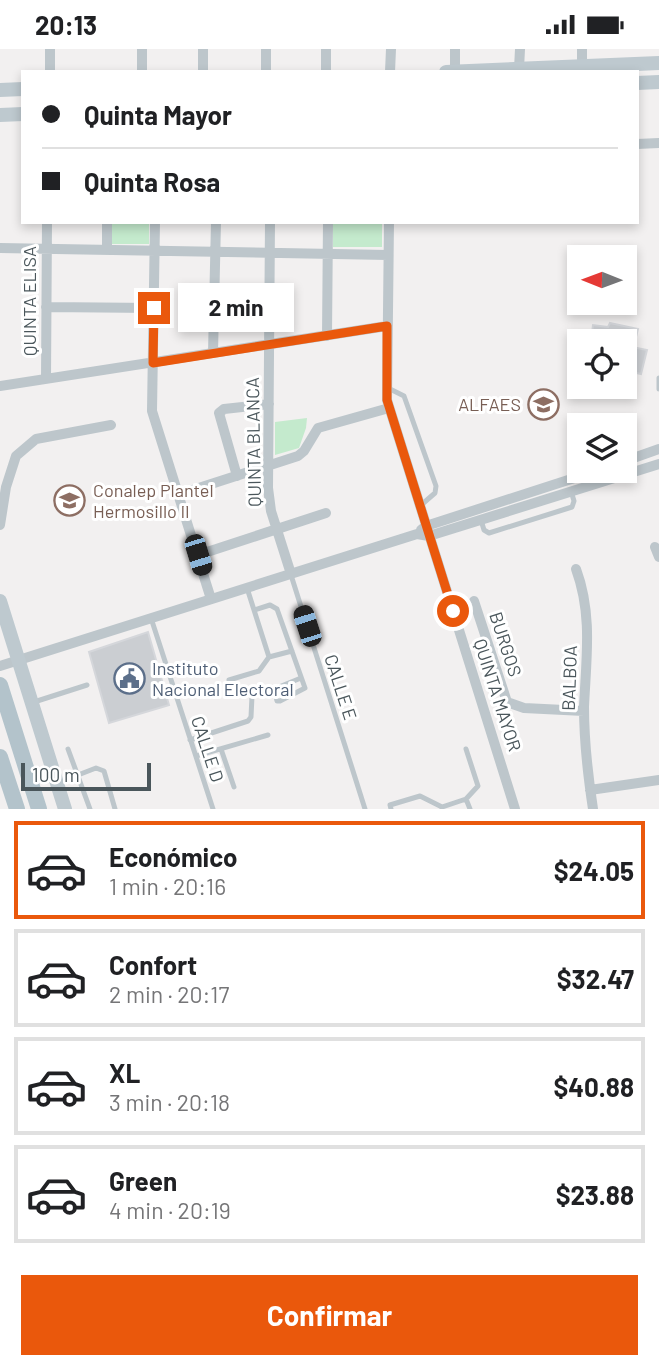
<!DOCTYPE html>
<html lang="es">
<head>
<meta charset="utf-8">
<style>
	:root { --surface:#fff; --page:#f2f2f2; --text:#202124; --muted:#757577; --line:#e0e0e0; --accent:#ea580c }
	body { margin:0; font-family:Barlow,sans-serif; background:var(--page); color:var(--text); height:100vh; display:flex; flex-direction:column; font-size:26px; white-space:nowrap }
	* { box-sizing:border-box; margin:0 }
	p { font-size:23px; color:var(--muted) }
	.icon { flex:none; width:38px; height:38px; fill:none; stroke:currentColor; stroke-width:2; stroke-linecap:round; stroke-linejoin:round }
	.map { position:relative; height:760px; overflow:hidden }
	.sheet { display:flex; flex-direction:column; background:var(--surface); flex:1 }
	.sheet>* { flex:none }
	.guide { position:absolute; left:21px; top:21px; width:618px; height:154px; border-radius:0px; box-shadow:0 4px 10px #0003; display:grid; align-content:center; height:154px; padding:0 21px; background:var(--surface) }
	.needle { width:46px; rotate:271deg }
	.buttons { position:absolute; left:567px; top:196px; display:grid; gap:14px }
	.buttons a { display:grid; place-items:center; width:70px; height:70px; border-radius:0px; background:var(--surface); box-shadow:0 4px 10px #0003; font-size:35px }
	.scale { position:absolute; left:21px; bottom:18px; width:130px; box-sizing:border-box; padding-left:7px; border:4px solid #4a565b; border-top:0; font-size:19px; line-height:24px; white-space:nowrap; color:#4a565b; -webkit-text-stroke:5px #fff; paint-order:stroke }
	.end { position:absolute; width:32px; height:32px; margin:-16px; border:9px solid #ea580c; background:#fff; box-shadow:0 0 0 4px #fff }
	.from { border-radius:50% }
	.bubble { position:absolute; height:49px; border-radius:0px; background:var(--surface); box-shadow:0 4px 10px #0003; font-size:23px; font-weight:700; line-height:49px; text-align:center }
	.car { position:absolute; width:21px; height:42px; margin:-21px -10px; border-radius:9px; box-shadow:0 0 5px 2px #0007; background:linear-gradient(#222 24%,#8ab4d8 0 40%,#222 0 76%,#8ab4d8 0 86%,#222 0) }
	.guide b { display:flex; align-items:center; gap:24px; height:66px; font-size:26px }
	.guide b+b { border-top:2px solid var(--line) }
	.guide i { width:18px; height:18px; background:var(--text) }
	ul { padding:12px 0 0; list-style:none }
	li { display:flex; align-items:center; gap:21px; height:98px; margin:0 14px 10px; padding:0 7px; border:4px solid var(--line); border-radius:0px }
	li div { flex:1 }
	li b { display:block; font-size:26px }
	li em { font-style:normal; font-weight:700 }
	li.current { border-color:var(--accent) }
	li>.icon { width:63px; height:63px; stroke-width:1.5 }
	.action { display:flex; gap:14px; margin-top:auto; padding:14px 21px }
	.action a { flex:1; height:80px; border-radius:0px; background:var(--accent); color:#fff; font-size:28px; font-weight:700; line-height:80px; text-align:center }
	.status { display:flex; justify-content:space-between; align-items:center; height:49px; padding:0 35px; background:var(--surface); direction:ltr }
	.status svg { height:19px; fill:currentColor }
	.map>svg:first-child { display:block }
	.green { fill:#c4eacd }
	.building { fill:#cbced2; stroke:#d5d7db; stroke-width:2 }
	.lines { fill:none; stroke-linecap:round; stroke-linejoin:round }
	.lane { stroke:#bdc6cb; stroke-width:5 }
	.street { stroke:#bdc6cb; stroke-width:10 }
	.secondary { stroke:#bec9cf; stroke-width:14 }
	.primary { stroke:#b3c3cb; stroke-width:16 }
	.route { stroke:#ea580c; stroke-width:9 }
	.labels { text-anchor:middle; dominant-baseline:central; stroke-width:6; stroke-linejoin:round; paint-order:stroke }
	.street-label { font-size:18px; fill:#4a565b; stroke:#fff }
	.education-label { font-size:18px; fill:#785e54; stroke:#fff; text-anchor:end }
	.service-label { font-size:18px; fill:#4e5e75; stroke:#fff; text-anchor:start }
</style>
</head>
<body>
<div class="status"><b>20:13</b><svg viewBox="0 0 49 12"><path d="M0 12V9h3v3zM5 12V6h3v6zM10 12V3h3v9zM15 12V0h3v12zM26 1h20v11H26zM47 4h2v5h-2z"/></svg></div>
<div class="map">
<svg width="659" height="760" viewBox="0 0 659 760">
	<rect width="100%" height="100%" fill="#f2f0f0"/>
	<path class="green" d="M109,173H149V195H109Z
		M333,173H382V198H333Z
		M307,369L306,379L299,399L275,406V373Z"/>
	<path class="building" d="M610,274L638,280L634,296L607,290V286L592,284L593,276L608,278Z
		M632,298L647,301L641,325L627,322Z
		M148,583L169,656L109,674L89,603Z"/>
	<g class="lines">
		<path class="lane" d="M659,329V340
			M388,339L404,347L436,437L435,444L420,457
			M481,471L484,481L489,484L572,458L574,452L571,442
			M291,526L365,760
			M254,561L270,556L277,560L305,639L280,652H277L274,640L301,629
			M151,569L213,760
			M269,608L292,602
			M229,631L259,622L269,608L247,539
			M34,653L87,636
			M190,691L248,672L251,668L252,647
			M68,700L90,760
			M221,700L234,738
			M196,707L268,686
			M78,726L96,719L104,722L115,760
			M466,750L470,760
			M391,760L390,756L420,747L442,758
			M442,760V758L466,750L478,737L466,700"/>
		<path class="street" d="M519,20L520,0
			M455,22V0
			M582,22V0
			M50,23V0
			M142,23V0
			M203,23V0
			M266,23V0
			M326,23V0
			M390,23L391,0
			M637,95L659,94
			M155,173L152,362L211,550
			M270,173L268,439L271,462L291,525
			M389,173L387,351L515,760
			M0,199L388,206
			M107,201V173
			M46,258L154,259
			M327,287L328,173
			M213,304L216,173
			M46,330L47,173
			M0,337L387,277
			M625,412L659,400
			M237,427L219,364L224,360L269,355
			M177,446L298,407L304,402L318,379L389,359
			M0,476L6,438L16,407L36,390L111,376
			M421,481L426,477L596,422
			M655,498L659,508
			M198,506L326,464
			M576,520C593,566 586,611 584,658C584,692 588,727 593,760
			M474,552L507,653L524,659L584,662
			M0,617L417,485L429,487L659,415
			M590,741L659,731"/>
		<path class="secondary" d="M446,23L659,14
			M637,34L659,33
			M0,41L23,40
			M0,66L23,65
			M0,552L65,760"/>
		<path class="primary" d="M0,636L39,760
			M0,708L17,760"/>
	</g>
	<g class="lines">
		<path class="route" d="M154,259L153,314L387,277V351L453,562"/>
	</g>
	<defs>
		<symbol id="school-ring" viewBox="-11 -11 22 22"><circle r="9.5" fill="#fff" stroke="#8d6e63" stroke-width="1.5"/><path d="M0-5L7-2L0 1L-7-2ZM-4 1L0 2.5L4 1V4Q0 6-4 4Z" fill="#8d6e63"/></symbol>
		<symbol id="civic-ring" viewBox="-11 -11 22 22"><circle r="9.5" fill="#fff" stroke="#5c6f8a" stroke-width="1.5"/><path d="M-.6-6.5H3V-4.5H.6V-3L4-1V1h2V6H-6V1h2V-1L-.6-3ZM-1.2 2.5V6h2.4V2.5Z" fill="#5c6f8a"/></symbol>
	</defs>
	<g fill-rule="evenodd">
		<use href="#school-ring" x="526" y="338" width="35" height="35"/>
		<use href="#school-ring" x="52" y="434" width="35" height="35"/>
		<use href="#civic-ring" x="112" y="612" width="35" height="35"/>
	</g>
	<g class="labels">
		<g class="street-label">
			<text transform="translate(29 252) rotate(-90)">QUINTA ELISA</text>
			<text transform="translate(253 393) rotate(-91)">QUINTA BLANCA</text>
			<text transform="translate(506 595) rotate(72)">BURGOS</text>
			<text transform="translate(569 629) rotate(-88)">BALBOA</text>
			<text transform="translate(341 638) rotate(72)">CALLE E</text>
			<text transform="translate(498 646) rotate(72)">QUINTA MAYOR</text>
			<text transform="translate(208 700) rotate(72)">CALLE D</text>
		</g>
		<g class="education-label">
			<text x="521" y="355">ALFAES</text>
			<text x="93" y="441" text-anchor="start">Conalep Plantel<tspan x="93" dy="21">Hermosillo II</tspan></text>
		</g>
		<g class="service-label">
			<text x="152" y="619">Instituto<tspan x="152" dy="21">Nacional Electoral</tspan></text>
		</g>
	</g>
</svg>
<div class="buttons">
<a><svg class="needle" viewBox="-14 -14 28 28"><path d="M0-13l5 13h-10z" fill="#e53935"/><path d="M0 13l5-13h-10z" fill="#757577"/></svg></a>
<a><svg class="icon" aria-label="locate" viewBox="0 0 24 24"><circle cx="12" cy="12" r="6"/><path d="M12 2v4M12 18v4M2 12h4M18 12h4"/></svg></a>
<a><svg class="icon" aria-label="layers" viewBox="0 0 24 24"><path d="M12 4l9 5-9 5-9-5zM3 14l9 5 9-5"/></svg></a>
</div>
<div class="scale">100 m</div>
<i class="end from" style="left:453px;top:562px"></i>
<i class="end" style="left:154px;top:259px"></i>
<div class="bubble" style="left:178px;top:234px;width:116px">2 min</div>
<i class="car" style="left:198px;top:506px;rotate:163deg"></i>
<i class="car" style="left:307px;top:577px;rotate:342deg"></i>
<div class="guide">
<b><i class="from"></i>Quinta Mayor</b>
<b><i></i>Quinta Rosa</b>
</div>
</div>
<section class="sheet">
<ul>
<li class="current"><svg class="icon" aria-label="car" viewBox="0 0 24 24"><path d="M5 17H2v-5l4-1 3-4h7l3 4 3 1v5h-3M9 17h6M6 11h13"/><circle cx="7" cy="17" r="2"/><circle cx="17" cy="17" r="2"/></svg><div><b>Económico</b><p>1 min · 20:16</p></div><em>$24.05</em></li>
<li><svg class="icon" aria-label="car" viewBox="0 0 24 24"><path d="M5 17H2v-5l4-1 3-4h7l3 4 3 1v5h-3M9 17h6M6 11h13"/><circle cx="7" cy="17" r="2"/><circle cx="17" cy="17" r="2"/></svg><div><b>Confort</b><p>2 min · 20:17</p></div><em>$32.47</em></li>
<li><svg class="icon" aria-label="car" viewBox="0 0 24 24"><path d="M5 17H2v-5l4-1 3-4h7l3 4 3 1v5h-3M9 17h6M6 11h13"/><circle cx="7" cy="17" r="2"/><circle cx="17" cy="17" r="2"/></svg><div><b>XL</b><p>3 min · 20:18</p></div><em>$40.88</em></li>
<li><svg class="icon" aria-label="car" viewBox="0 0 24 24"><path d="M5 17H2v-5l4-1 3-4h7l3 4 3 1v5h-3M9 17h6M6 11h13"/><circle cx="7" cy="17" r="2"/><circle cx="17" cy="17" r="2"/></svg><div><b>Green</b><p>4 min · 20:19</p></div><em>$23.88</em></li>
</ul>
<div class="action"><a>Confirmar</a></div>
</section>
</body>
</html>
